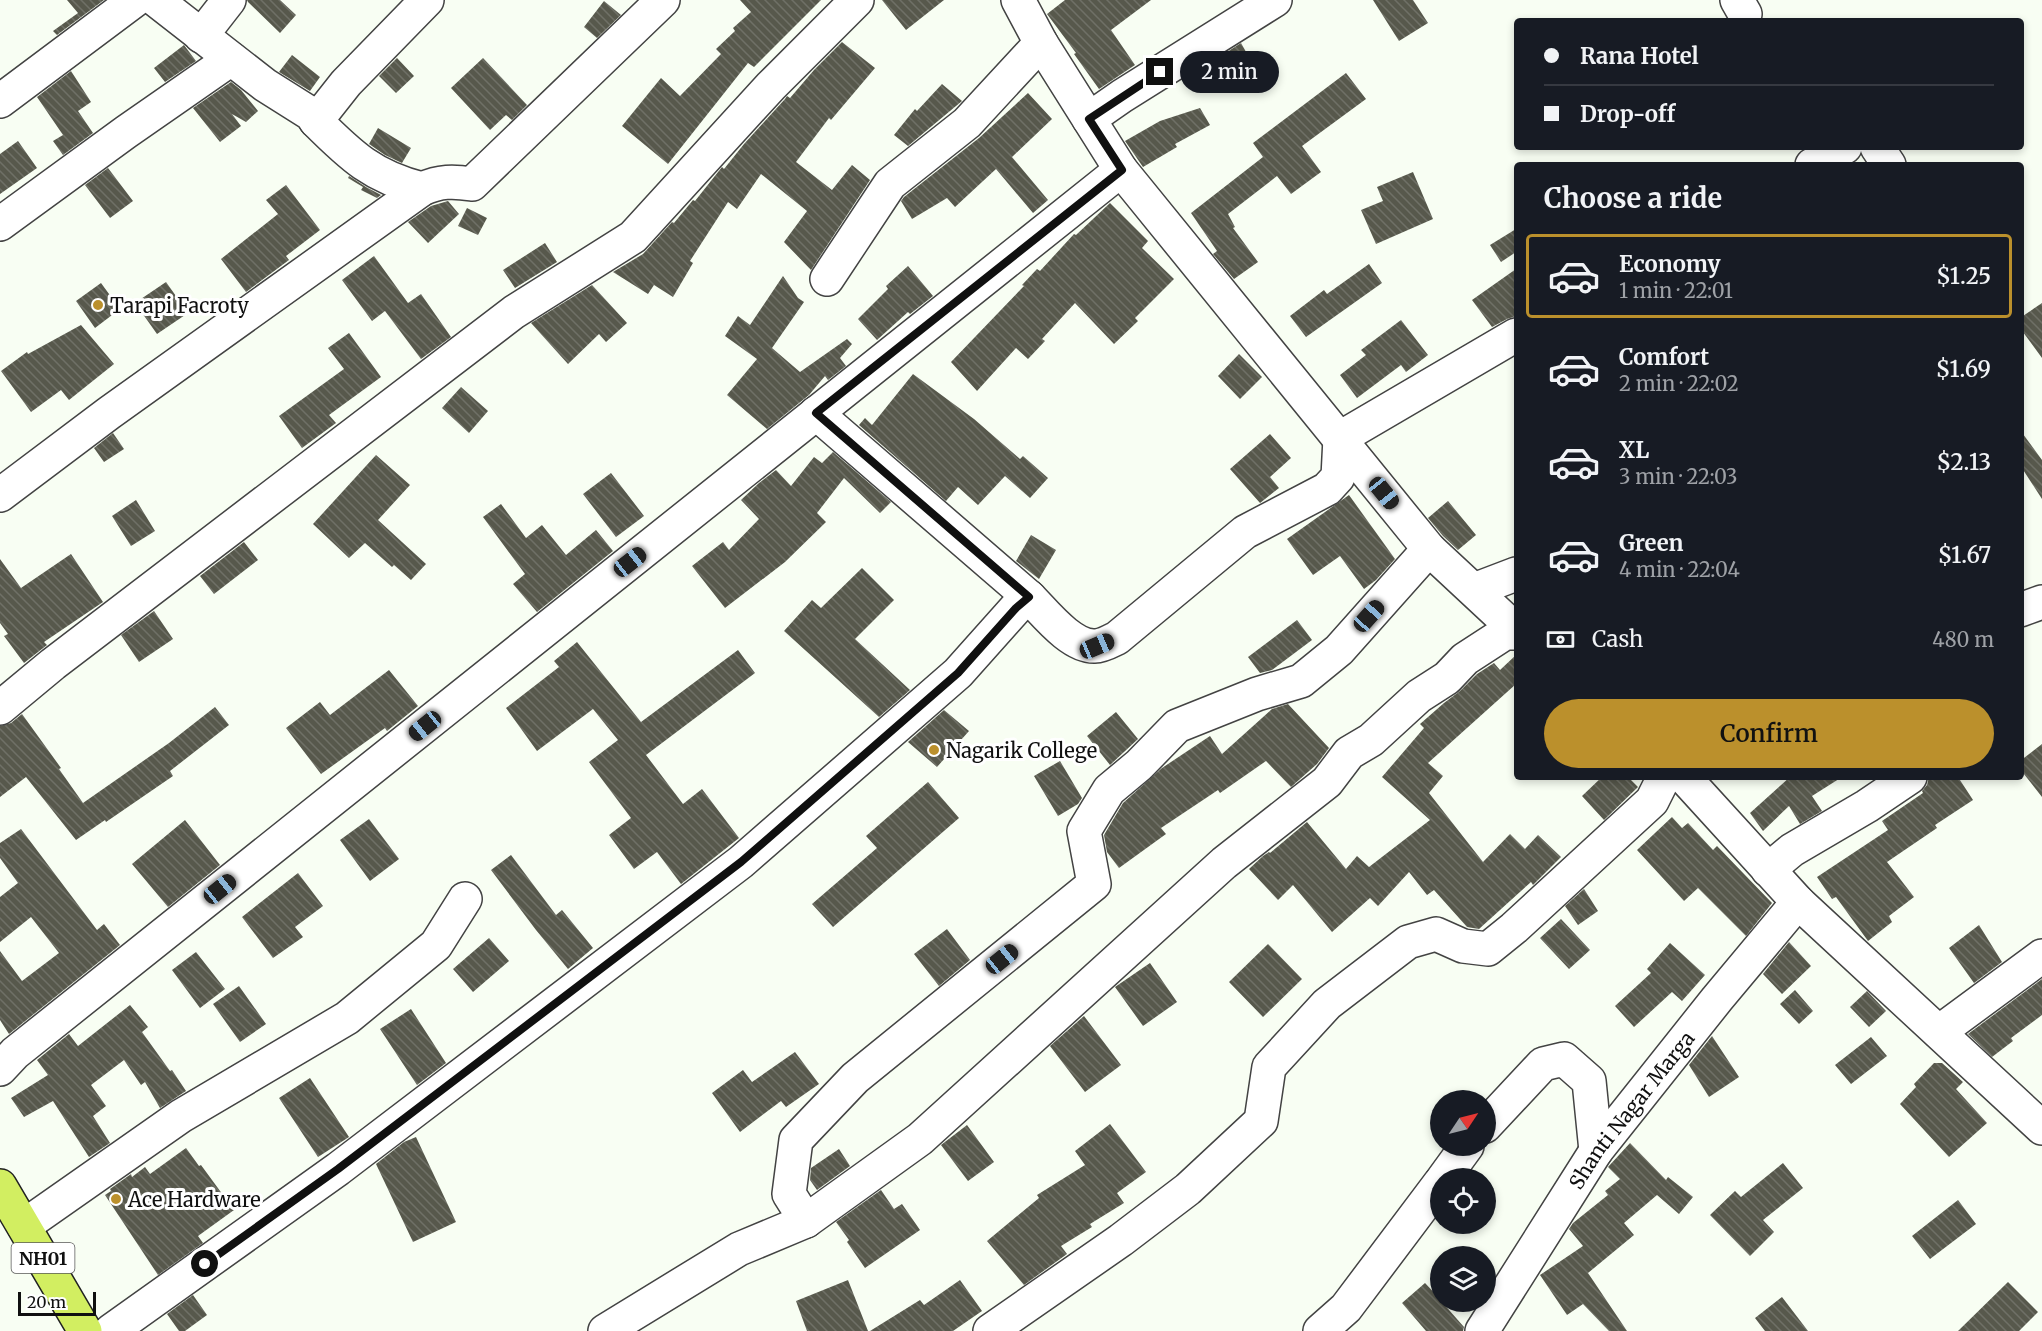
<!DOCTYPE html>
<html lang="en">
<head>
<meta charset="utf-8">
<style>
	:root { --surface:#171b24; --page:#20242c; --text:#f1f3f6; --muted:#9ea1a6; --line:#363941; --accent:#bb902c }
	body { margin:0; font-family:Merriweather,serif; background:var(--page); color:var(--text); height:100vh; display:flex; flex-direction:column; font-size:22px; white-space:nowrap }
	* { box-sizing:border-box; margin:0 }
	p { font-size:20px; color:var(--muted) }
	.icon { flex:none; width:33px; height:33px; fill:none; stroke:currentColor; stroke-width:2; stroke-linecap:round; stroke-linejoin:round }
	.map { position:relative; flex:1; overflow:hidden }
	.sheet { position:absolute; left:1514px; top:162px; width:510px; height:618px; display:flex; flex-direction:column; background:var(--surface); border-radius:6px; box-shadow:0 3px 9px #0003 }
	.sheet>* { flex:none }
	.top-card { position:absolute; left:1514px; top:18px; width:510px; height:132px; border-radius:6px; box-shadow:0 3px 9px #0003; display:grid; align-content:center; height:132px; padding:0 30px; background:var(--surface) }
	.needle { width:39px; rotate:55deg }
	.buttons { position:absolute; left:1430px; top:1090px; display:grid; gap:12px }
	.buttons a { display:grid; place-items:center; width:66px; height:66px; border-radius:50%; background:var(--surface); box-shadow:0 3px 9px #0003; font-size:30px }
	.scale { position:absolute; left:18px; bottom:15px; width:78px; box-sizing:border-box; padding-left:6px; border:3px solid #101010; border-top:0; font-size:16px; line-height:21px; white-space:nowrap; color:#101010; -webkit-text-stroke:4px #fff; paint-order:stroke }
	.end { position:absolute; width:27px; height:27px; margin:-14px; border:8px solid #101010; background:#fff; box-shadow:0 0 0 3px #fff }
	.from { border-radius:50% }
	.bubble { position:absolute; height:42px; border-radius:21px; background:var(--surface); box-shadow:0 3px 9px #0003; font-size:20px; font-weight:600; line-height:42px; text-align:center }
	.car { position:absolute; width:18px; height:36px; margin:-18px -9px; border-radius:8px; box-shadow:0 0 4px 2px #0007; background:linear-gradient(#222 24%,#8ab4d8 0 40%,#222 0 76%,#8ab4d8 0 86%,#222 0) }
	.top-card b { display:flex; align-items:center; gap:21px; height:57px; font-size:22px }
	.top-card b+b { border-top:2px solid var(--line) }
	.top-card i { width:15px; height:15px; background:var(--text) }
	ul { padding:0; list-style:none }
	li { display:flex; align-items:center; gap:18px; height:84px; margin:0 12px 9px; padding:0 18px; border:3px solid transparent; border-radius:6px }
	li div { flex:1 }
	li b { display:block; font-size:22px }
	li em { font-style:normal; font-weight:600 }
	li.current { border-color:var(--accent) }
	li>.icon { width:54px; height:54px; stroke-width:1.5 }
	h2 { padding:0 30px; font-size:27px; line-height:72px }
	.pay { display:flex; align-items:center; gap:15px; height:66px; padding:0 30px; font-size:22px }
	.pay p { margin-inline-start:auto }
	.cta { display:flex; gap:12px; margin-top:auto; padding:12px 30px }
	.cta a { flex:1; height:69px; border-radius:36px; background:var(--accent); color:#111; font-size:24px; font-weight:600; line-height:69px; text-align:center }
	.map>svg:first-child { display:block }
	.building { fill:url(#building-back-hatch) }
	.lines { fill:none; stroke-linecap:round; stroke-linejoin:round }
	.minor-casing { stroke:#434343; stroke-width:36 }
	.highway-casing { stroke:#212121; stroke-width:36 }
	.minor { stroke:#fff; stroke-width:33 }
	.highway { stroke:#d2ee61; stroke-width:33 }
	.route { stroke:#101010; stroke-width:8 }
	.poi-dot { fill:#bb902c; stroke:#fff; stroke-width:2 }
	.labels { text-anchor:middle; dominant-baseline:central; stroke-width:6; stroke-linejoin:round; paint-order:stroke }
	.shield { fill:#fff; stroke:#585858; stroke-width:1.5 }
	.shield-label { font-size:18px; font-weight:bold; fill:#101010 }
	.poi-label { font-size:20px; fill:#101010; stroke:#fff; text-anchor:start }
	.street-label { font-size:20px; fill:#101010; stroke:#fff }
</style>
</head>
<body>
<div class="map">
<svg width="2042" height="1331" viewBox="0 0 2042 1331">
	<defs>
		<pattern id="building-back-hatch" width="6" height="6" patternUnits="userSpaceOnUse" patternTransform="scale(1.5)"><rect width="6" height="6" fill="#57584c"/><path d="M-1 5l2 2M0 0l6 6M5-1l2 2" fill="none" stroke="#6f7067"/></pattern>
	</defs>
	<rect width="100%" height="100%" fill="#f8fef3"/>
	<path class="building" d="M67,0H104L57,35L53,31L78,13Z
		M247,0H280L296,15L280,33L248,2Z
		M740,0H821L754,67L748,63L668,164L622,126L661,78L680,96L721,54L716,49L735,31L733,28L751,12Z
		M882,0H944L906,30Z
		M1065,0H1151L1111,30L1135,65L1099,89L1074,54L1076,53L1047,14Z
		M1373,0H1413L1428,23L1399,41Z
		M604,1L621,15L597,38L584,27Z
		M842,42L875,68L831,120L829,118L796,162L832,190L852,165L870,180L811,270L784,242L807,211L761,174L737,209L728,202L690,261L693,263L673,297L654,285L648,294L613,272L643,254L672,222L674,223L693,200L695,201L722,167L724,169L744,144L785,99L787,96L790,98L814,70Z
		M1241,43L1259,75L1227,93L1210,63Z
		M184,45L196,61L165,82L154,68Z
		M292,55L320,77L310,91L279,72Z
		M397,58L414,76L396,93L379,76Z
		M483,58L527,105L512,120L506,115L490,130L451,88Z
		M71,71L91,102L78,111L93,133L63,155L53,141L63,135L37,97Z
		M1346,73L1366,99L1302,146L1321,172L1291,194L1277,176L1228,214L1235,227L1233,228L1258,262L1234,279L1213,254L1217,251L1191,213L1263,157L1253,143Z
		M231,82L241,90L258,111L246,122L232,114L241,126L220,142L193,108Z
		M942,84L962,101L908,146L894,135L915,109L917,111Z
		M1028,93L1052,119L1012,157L1048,200L1033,213L996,169L955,207L947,198L912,219L901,201L904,197L979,138Z
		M1200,108L1210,125L1175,144L1177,147L1143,167L1125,141L1160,121Z
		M378,128L411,148L402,163L385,155L369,144Z
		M18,141L37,168L0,194V154Z
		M108,168L133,201L110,218L85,185Z
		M1413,172L1433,219L1376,244L1361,210L1383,201L1377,187Z
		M349,176L366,187L381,195L377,198L361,190L363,187L348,178Z
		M286,185L320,230L286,256L289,260L246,292L221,259L278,214L266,200Z
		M448,201L459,214L428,243L408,222L431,206Z
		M1110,203L1148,241L1142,248L1174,279L1135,318L1138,321L1114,344L1075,303L1042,339L1045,341L1028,359L1016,348L977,391L951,362L1024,286L1022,285L1037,269L1040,271L1074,234L1076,235Z
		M467,208L487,218L478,235L458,226Z
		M1516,229V252L1501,262L1490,245Z
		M545,243L557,262L515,288L503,270Z
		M374,256L408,303L421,294L451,337L421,359L385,311L372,321L342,280Z
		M1369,264L1382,283L1306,337L1290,316L1324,290L1327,294Z
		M908,266L933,296L910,314L908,312L877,340L858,319L888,289L886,286Z
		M1516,269V316L1507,319L1492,327L1472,300Z
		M783,276L798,298L804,302L772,348L800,372L847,339L852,344L840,358L846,366L828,380L825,376L809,395L767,429L727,395L757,359L725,336L738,316L750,325Z
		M166,282L188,313L157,334L135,303Z
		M101,283L120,309L95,328L76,301Z
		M592,285L627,323L606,342L599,334L568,364L531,323Z
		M2042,303V358L2020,328V318Z
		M1401,320L1428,355L1406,372L1401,365L1357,398L1340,375L1366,355L1361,350Z
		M81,325L114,364L69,400L61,390L31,412L1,371L27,352L28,354Z
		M349,333L381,377L329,415L336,423L302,448L279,416L344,369L328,348Z
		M1239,354L1262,377L1240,399L1218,376Z
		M913,374L974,419L1020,459L1023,456L1048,478L1030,498L1005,476L978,505L958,487L946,501L859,425L865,418L872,425Z
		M461,387L488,411L469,433L442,408Z
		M2020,430L2042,460V499L2020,465Z
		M113,433L124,449L104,462L94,448Z
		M1270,434L1291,458L1270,477L1279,488L1260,503L1230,469Z
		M833,452L891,502L880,513L844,478L817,513L826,522L785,562L725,608L692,566L723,542L729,550L759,519L741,500L759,483L776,470L791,486L814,457L822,463Z
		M376,455L410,485L378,520L426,564L411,580L394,565L392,567L365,543L349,558L313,524Z
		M611,473L644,516L616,537L583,494Z
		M1349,495L1395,559L1376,580L1364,589L1340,556L1313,575L1287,539Z
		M136,500L155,531L131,546L112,516Z
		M1448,501L1476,535L1458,550L1443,536L1428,518Z
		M501,504L526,538L542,525L566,555L596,530L613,551L537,612L513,584L525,574L483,517Z
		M1031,535L1056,550L1039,579L1016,561Z
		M244,542L258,560L214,594L200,576Z
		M71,554L103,602L44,642L47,645L24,663L4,636L8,634L0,623V559L21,588Z
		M862,568L894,600L855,639L910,690L879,717L784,631L812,600L821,608Z
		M154,611L173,639L139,662L121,635Z
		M1297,620L1312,640L1272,670L1260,673L1248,657Z
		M577,642L641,722L738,650L755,673L646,755L683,804L702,789L739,838L681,884L657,852L634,869L609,835L631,818L589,762L618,740L593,709L537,751L506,708L559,667L554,661Z
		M1516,655V684L1428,763L1443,776L1429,793L1483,862L1510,834L1525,849L1538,835L1561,857L1533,885L1531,882L1479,929L1467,927L1434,890L1427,895L1409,872L1378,906L1370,898L1332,932L1293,885L1278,900L1249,869L1263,856L1269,852L1270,853L1307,822L1346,869L1357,856L1369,867L1430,820L1382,777L1424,728L1420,724L1444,703L1460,691L1477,674L1494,663L1500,670Z
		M389,670L418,706L387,731L385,728L321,774L286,728L320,702L330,715Z
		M1288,704L1329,748L1317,764L1291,787L1266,761L1220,793L1218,790L1161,828L1166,834L1119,868L1107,852L1104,835L1123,803L1162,768L1210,736L1222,754L1272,709Z
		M215,707L229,725L170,771L173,776L106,822L105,820L76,840L26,777L0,797V726L11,723L22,714L61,768L59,769L83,803L169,743Z
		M944,710L969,731L937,767L908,742Z
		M1116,712L1138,739L1110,765L1087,736Z
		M2042,744V797L2020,769V761Z
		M1060,761L1082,798L1078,804L1058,816L1034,776Z
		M1602,777H1628L1638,787L1604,820L1582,796Z
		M1790,777H1842L1812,796L1822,811L1800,824L1789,806L1763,831L1750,813Z
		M1929,777H1958L1973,800L1935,825L1937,828L1887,862L1914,897L1889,916L1892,922L1868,941L1836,897L1832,899L1817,877L1888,830L1882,821L1923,793L1922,791L1927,785Z
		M928,782L959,818L833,927L812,904L877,848L866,836Z
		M1672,817L1682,828L1688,823L1713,850L1717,846L1772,903L1746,936L1698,888L1684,901L1637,850Z
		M369,819L399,859L370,881L340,840Z
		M185,820L220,865L168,907L132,864Z
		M21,829L97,930L104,924L120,945L9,1034L0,1020V951L22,981L59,953L31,917L0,942V897L18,883L0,858V843Z
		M511,855L556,915L562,910L593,948L568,969L536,930L491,870Z
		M298,873L323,906L295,927L303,937L273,958L242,917Z
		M1584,889L1598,911L1578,925L1565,906Z
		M1561,919L1590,950L1569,969L1540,938Z
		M1979,925L2002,962L1974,983L1949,948Z
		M947,929L970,960L939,986L914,954Z
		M489,938L509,961L473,992L453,969Z
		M1789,942L1811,966L1782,994L1763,974Z
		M1670,943L1705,975L1682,1001L1672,992L1634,1027L1615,1006L1651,973L1647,969Z
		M1268,944L1302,979L1263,1017L1229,982Z
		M196,952L225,989L200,1008L172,970Z
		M1150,963L1177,1002L1143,1026L1115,987Z
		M2042,979V1015L2011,1038L2013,1041L1992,1057L1968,1034Z
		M239,986L266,1024L240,1042L213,1004Z
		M1795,990L1813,1011L1799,1024L1780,1004Z
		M1867,991L1886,1011L1869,1027L1850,1007Z
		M130,1005L148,1027L142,1032L170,1071L172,1070L186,1091L160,1108L145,1082L141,1085L124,1060L91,1085L106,1106L93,1116L110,1143L89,1157L53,1101L24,1117L11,1098L48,1075L37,1060L69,1034L78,1046Z
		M411,1009L446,1063L417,1085L380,1029Z
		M1084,1016L1121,1065L1085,1092L1050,1046Z
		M1712,1036L1739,1077L1709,1097L1689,1065Z
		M1871,1037L1887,1056L1851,1084L1835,1065Z
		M795,1052L819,1084L786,1107L781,1101L740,1132L712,1093L743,1070L752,1082Z
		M1934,1063H1942L1963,1082L1956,1089L1987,1123L1949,1157L1900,1104L1916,1087L1914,1084Z
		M310,1078L349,1137L318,1157L279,1098Z
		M1110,1124L1146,1172L1117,1193L1124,1203L1090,1224L1092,1227L1061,1246L1067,1254L1024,1285L987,1241L1039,1198L1037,1195L1085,1165L1075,1151Z
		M967,1125L994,1162L968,1181L941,1145Z
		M416,1137L456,1222L413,1242L376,1164L404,1142Z
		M1630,1143L1666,1180L1668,1177L1693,1197L1679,1214L1657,1195L1624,1223L1634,1235L1588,1273L1627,1331H1609L1583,1304L1567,1315L1540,1275L1583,1246L1569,1229L1573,1223L1608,1195L1605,1191L1620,1179L1608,1167Z
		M186,1148L199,1166L201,1165L234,1210L198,1236L203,1243L158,1275L105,1195L111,1191L110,1189L131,1174L132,1177L145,1167L150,1174Z
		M839,1149L850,1166L817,1190L810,1180L811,1168Z
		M1783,1163L1803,1188L1763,1220L1774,1232L1750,1256L1710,1215L1735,1191L1741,1197Z
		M881,1190L894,1209L902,1204L920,1230L865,1268L847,1242L849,1240L836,1222Z
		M1958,1200L1976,1224L1930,1259L1912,1236Z
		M848,1280L868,1331H807L796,1301Z
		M960,1280L982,1311L953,1331H870L920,1300L924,1305Z
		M2008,1282L2038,1312L2019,1331H1958Z
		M1425,1283L1440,1299V1302H1442L1464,1327L1463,1331H1426L1402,1303Z
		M193,1295L207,1315L185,1331H179L167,1314Z
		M1782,1297L1808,1331H1765L1755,1318Z"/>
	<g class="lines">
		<defs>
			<g id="minor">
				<path d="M156,0L265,85L311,114L316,121L346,83L427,0"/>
				<path d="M1018,0L1041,43L1121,170L1429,549L1516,630"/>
				<path d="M1737,0L1745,14"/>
				<path d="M201,36L229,0"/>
				<path d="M0,101L135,0"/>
				<path d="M1089,119L1122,96L1275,0"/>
				<path d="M316,121C351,156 373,177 422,189"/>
				<path d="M1877,147L1889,165"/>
				<path d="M1812,165L1845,147"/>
				<path d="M0,224L126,132L231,59"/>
				<path d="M827,279L890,184L967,123L1041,43"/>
				<path d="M816,413L1029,597"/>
				<path d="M0,495L109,413L422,189C440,181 453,181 472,184L663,0"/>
				<path d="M1474,590L1516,574"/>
				<path d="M2020,610L2042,602"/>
				<path d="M0,708L53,664L514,312L633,237L771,86L857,0"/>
				<path d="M1684,777L1798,902L2042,1128"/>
				<path d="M1768,870L1792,850L1867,806L1910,777"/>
				<path d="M1939,1032L2042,956"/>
				<path d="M0,1069L15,1053L1121,170"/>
				<path d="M1485,1126L1543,1064L1564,1059L1589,1081L1596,1151"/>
				<path d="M1443,1179L1467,1146"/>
				<path d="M806,1221L789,1194L796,1140L855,1078L1094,884L1084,831L1109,790L1139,765L1177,726L1257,694L1301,681L1339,650L1429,549"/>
				<path d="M24,1226L181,1116L347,1018L436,945L465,899"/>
				<path d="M111,1331L338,1169L741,862L958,673L1016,608L1029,597C1045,613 1071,647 1095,646C1102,646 1111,641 1117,638L1245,532L1327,489L1338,477L1340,438L1516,335"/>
				<path d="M605,1331L739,1249L806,1221L920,1139L1224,863L1327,782L1349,753L1371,740L1419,696L1447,678L1465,659L1505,633H1516"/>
				<path d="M990,1331L1121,1240L1188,1189L1261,1121L1269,1067L1327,1004L1408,942L1436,934L1463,946L1488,949L1514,928L1652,801L1664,777"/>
				<path d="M1320,1331L1346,1308L1440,1183"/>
				<path id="s1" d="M1482,1331L1596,1151L1717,999L1798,902"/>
			</g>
			<path id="highway" d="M0,1186L85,1331"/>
		</defs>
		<use href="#minor" class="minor-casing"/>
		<use href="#highway" class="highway-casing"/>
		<use href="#minor" class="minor"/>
		<use href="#highway" class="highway"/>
	</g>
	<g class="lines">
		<path class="route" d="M205,1264L338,1169L741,862L958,673L1016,608L1029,597L816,413L1122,170L1089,119L1160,72"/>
	</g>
	<g class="poi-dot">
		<circle cx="98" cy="305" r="6"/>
		<circle cx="934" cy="750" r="6"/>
		<circle cx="116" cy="1199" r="6"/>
	</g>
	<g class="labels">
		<rect class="shield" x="11.5" y="1243" width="63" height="30" rx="4.5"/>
		<g class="shield-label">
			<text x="43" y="1258">NH01</text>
		</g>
		<g class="poi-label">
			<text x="110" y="305">Tarapi Facroty</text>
			<text x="946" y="750">Nagarik College</text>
			<text x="128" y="1199">Ace Hardware</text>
		</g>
		<g class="street-label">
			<text stroke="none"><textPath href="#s1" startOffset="267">Shanti Nagar Marga</textPath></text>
		</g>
	</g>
</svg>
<div class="buttons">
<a><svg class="needle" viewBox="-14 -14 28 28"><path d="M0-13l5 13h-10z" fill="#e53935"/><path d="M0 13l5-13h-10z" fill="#9ea1a6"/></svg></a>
<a><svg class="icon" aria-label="locate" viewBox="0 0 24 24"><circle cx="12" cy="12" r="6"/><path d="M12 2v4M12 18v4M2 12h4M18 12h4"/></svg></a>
<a><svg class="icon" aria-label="layers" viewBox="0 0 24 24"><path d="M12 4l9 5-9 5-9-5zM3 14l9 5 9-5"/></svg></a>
</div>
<div class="scale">20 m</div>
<i class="end from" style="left:205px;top:1264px"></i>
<i class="end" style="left:1160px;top:72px"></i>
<div class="bubble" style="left:1180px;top:51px;width:99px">2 min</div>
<i class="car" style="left:1384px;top:493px;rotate:141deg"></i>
<i class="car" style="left:630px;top:562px;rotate:52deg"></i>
<i class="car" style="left:1369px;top:616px;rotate:42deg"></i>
<i class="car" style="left:1097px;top:646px;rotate:67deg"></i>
<i class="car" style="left:425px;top:726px;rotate:231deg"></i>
<i class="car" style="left:220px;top:889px;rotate:51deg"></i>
<i class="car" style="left:1002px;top:959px;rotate:51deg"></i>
<div class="top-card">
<b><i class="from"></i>Rana Hotel</b>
<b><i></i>Drop-off</b>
</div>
<section class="sheet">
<h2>Choose a ride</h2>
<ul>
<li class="current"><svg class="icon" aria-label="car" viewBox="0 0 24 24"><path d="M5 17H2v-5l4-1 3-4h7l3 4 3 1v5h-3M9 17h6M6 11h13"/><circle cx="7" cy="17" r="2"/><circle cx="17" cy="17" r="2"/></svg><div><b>Economy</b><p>1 min · 22:01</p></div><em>$1.25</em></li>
<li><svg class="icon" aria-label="car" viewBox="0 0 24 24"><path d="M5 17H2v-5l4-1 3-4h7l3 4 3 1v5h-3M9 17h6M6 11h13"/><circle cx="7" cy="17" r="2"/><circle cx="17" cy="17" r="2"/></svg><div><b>Comfort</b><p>2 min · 22:02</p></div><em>$1.69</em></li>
<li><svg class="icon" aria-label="car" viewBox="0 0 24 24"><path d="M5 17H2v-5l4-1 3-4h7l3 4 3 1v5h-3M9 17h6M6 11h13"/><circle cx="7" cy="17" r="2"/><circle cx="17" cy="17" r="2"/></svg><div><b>XL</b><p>3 min · 22:03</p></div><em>$2.13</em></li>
<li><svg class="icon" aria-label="car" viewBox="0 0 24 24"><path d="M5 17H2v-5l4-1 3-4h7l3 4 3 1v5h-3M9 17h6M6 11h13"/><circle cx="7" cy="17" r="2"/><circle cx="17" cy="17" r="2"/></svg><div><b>Green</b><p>4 min · 22:04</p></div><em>$1.67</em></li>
</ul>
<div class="pay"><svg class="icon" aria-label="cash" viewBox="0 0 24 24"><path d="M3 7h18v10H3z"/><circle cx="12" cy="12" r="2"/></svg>Cash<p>480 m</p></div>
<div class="cta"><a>Confirm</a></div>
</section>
</div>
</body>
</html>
